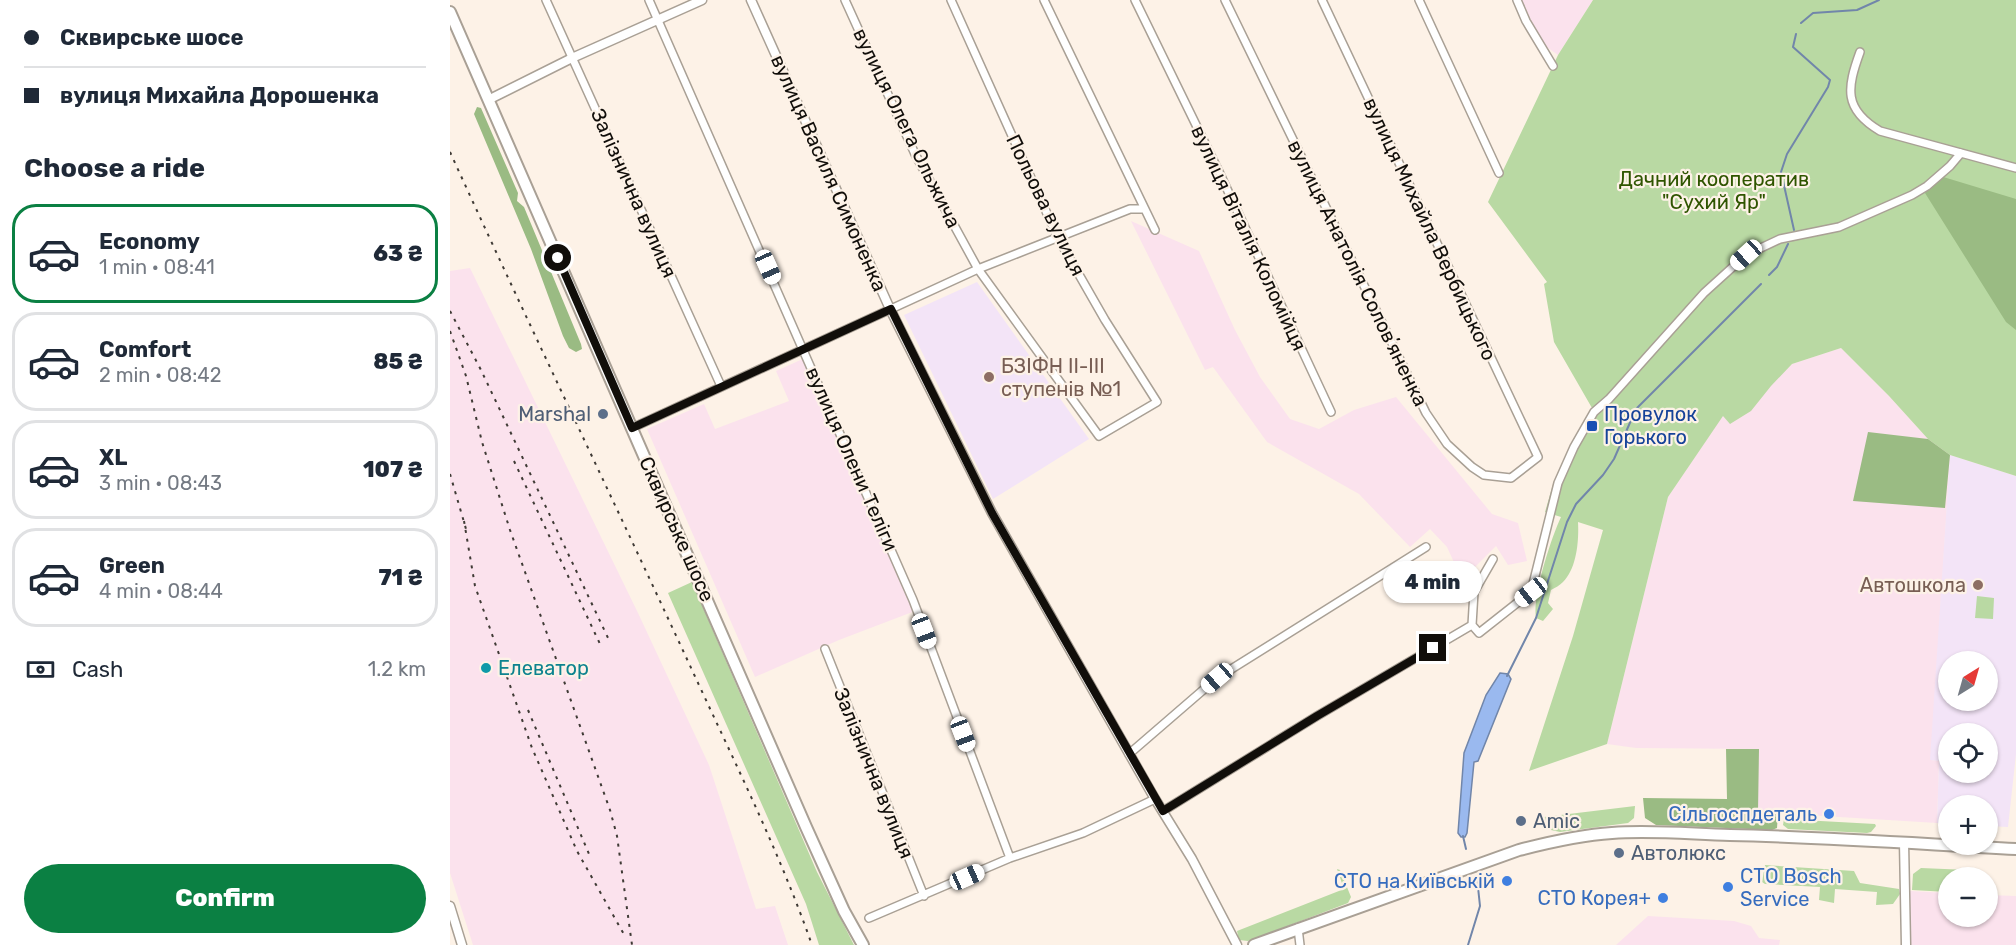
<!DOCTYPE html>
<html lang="en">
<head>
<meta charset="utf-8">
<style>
	:root { --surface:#fff; --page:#f6f6f7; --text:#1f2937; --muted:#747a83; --line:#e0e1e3; --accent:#0b8043 }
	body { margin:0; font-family:Rubik,sans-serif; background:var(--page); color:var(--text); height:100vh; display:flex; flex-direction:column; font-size:22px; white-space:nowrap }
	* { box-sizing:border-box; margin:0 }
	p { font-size:20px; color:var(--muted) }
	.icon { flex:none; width:33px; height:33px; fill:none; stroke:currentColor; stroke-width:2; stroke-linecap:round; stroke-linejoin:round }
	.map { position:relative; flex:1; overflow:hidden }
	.sheet { display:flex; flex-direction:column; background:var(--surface); width:450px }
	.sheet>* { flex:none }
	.guide { display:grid; align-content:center; height:132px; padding:0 24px; background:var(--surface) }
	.needle { width:39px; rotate:37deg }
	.tools { position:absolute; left:1488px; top:651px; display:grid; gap:12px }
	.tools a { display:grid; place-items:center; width:60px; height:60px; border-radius:50%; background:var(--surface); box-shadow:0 2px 4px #0004; font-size:30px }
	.end { position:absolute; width:27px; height:27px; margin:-14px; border:8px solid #110e0a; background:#fff; box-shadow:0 0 0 3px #fff }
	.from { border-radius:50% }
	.bubble { position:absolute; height:42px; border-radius:21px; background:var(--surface); box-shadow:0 2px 4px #0004; font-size:20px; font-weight:800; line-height:42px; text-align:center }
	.car { position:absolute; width:18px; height:36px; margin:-18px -9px; border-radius:8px; box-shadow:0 0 4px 2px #0007; background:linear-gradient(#fff 24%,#345 0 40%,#fff 0 76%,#345 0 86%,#fff 0) }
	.guide b { display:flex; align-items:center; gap:21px; height:57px; font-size:22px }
	.guide b+b { border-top:2px solid var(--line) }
	.guide i { width:15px; height:15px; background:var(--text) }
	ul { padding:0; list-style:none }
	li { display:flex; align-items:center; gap:18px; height:99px; margin:0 12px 9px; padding:0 12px; border:3px solid var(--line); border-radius:24px }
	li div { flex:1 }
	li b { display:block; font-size:22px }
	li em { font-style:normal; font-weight:800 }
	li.on { border-color:var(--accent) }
	li>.icon { width:54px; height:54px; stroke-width:1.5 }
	h2 { padding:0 24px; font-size:27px; line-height:72px }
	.pay { display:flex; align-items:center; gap:15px; height:66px; padding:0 24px; font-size:22px }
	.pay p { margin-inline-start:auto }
	.button { display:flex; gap:12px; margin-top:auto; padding:12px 24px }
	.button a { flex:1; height:69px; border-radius:36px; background:var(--accent); color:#fff; font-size:24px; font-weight:800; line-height:69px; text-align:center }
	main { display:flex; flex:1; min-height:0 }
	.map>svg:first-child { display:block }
	.industrial { fill:#fbe2ed }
	.education { fill:#f3e4f7; fill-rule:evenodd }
	.green { fill:#b9d9a3 }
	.forest { fill:#9abb83 }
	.water { fill:#9ab9ef; stroke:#7186aa; stroke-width:1.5 }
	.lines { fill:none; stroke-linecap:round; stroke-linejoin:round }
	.stream { stroke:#7186aa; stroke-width:2 }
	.minor-casing { stroke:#a9a095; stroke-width:10 }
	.tertiary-casing { stroke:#a9a095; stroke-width:11 }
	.primary-casing { stroke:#a9a095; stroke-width:14 }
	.minor { stroke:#fff; stroke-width:7 }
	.tertiary { stroke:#fff; stroke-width:8 }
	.primary { stroke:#fff; stroke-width:10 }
	.rail { stroke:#3f3a35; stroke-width:2; stroke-dasharray:3 6; stroke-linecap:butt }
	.route { stroke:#110e0a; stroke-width:8 }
	.education-dot { fill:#8d6e63; stroke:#fdf2e7; stroke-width:2 }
	.service-dot { fill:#5c6f8a; stroke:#fdf2e7; stroke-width:2 }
	.transit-dot { fill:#1a4fb4; stroke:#fdf2e7; stroke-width:2 }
	.culture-dot { fill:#0f9aa8; stroke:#fdf2e7; stroke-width:2 }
	.shop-dot { fill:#3f7fe0; stroke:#fdf2e7; stroke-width:2 }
	.labels { text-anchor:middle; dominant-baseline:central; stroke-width:4.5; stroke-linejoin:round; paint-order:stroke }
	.street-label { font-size:20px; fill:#110e0a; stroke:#fdf2e7 }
	.park-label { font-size:20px; fill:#2f5500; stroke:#fdf2e7 }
	.education-label { font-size:20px; fill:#785e54; stroke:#fdf2e7; text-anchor:start }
	.service-label { font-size:20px; fill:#4e5e75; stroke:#fdf2e7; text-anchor:start }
	.transit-label { font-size:20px; fill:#164399; stroke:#fdf2e7; text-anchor:start }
	.culture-label { font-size:20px; fill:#0d838f; stroke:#fdf2e7; text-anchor:start }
	.shop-label { font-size:20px; fill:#366cbe; stroke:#fdf2e7; text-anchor:end }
</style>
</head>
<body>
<main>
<section class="sheet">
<div class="guide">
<b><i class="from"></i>Сквирське шосе</b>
<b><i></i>вулиця Михайла Дорошенка</b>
</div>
<h2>Choose a ride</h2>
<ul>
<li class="on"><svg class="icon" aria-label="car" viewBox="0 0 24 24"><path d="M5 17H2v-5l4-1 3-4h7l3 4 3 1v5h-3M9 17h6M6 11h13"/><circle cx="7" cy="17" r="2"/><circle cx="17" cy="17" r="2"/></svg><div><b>Economy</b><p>1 min · 08:41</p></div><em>63 ₴</em></li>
<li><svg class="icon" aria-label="car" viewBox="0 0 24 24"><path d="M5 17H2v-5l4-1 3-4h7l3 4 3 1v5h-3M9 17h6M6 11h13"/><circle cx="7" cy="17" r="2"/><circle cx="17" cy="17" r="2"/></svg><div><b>Comfort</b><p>2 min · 08:42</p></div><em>85 ₴</em></li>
<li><svg class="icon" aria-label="car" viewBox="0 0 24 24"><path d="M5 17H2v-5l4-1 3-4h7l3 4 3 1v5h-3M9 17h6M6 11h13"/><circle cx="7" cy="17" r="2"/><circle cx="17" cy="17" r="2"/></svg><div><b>XL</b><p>3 min · 08:43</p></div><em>107 ₴</em></li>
<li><svg class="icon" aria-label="car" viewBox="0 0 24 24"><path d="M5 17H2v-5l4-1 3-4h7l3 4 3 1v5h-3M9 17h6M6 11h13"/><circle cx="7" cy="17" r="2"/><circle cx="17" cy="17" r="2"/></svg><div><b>Green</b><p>4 min · 08:44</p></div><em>71 ₴</em></li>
</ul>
<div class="pay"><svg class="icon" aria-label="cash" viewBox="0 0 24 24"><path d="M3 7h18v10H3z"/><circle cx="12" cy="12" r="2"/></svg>Cash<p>1.2 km</p></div>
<div class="button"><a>Confirm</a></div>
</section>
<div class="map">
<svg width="1566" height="945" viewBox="0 0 1566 945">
	<rect width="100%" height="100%" fill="#fdf2e7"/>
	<path class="industrial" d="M1072,0H1143L1108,55L1091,43Z
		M681,221L749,251L785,330L810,377L840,419L869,429L904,410L946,397L1042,514L1068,523L1077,561L1058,565L1046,546L1012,580L997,547L980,529L960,547L909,494L817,442L763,367L755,370Z
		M20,268L188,613L259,765L306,909L325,906L338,945H23L0,873V271Z
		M1391,348L1439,396L1478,439L1500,455L1481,760L1489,761L1487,823L1308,812V749L1186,748L1157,744L1218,497L1273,415L1280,423L1342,364Z
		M355,358L465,611L389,640L305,677L197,429L254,404L265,429L339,401L326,371Z
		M1460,891L1498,893V916H1538V895L1566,896V945H1460Z
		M1198,916L1284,921L1301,926L1309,938L1330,940L1329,945H1166Z"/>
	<path class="education" d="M527,282L639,439L543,499L454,315Z
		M1500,455L1566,476V754L1558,827L1538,826V806H1498V824L1487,823L1489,761L1480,760ZM1498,662H1538V700H1498ZM1498,734H1538V772H1498Z"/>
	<path class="green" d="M1143,0H1566V476L1500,455L1478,439L1439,396L1391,348L1342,364L1321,386L1301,411L1280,424L1273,416L1218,497L1157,744L1079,771L1123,636L1153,530L1128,522C1129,540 1127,568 1113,582C1110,585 1105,588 1101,590L1098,603L1103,609L1093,621L1086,618C1082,597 1101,538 1111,517L1095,512L1104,481L1142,408L1104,342L1094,284L1097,282L1038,202L1108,55Z
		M242,582L367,872L404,945H369L356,904L218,593Z
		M1527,596L1544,598L1543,619L1525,618Z
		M1185,806L1184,818L1178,823L1110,832L1101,830L1094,823V817Z
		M1334,819L1425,824L1426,826L1421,832L1417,833L1338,829L1333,825Z
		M1315,865L1404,871L1410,883L1449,889L1450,894L1443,904L1426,905L1427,892L1385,889L1384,903L1369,900L1370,887L1315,884L1312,882Z
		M1471,868L1518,870L1525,873V877L1498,878V892L1462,890L1463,874Z
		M887,869L890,870L901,897L898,903L798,941L789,940L787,931L894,889Z"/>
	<path class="forest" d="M27,107L31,108L68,193L67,201L74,207L131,344L132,349L126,352L119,348L113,336L81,249L24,114Z
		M1490,176L1566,199V330L1556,322L1475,193Z
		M1418,432L1478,439L1500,455L1495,508L1403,501Z
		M1276,749H1309L1308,812L1328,813L1327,828L1322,830L1206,825L1195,818L1193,798L1277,799Z"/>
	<path class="water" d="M1050,673L1058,674L1061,679L1028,761L1024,762L1017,833L1015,837H1011L1008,833L1014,753L1036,695Z"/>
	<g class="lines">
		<path class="stream" d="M1351,23L1363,13L1407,10L1429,0
			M1344,230L1331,172L1337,154L1378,87L1380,80L1343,47L1346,34
			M1319,275L1327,267L1338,244
			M1057,676L1086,618L1117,522L1126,504L1153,475L1164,459L1186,409L1311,284
			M1013,836L1016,849
			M1018,945L1030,906L1027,878"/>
		<defs>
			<path id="minor" d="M96,0L271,386
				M199,0L463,600L560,858
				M395,0L465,154L528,269L649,436L707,402L655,320L608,238L501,0
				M594,0L705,230
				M685,0L770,174L881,412
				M775,0L976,413L997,444L1022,467L1034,475L1061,478L1088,457L872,0
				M969,0L1049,173
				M1067,0L1076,21L1103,66
				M1410,52C1397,88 1393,109 1430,131L1566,168
				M182,428L528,269L680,209H694
				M1043,559L1024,592L1022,625L1029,633L1081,592L1108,483L1124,447L1144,412L1159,399L1254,293L1296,255L1330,239L1389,227L1462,195L1477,186L1500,166L1511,153
				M375,649L474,896
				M679,754L767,678L976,547
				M713,811L867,716L1022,625
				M419,918L560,858L633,833L705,799
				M848,928L850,945"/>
			<path id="tertiary" d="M301,0L440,309L542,513L705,799L742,859L787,945
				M38,100L122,58L252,0
				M1454,842L1456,945
				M0,906L12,945"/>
			<path id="primary" d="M0,12L356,827L394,911L413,945
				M804,945L1069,850C1100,842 1130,835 1162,833C1201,830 1241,834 1280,835C1376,837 1471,844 1566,849"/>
		</defs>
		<use href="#minor" class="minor-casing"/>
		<use href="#tertiary" class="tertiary-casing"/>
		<use href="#primary" class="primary-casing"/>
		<use href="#minor" class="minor"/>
		<use href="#tertiary" class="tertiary"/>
		<use href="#primary" class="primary"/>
		<path class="rail" d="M0,152C79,325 162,497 242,670C284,761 329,851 362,945
			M0,311L31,370L159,640
			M0,331L16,376L32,442L60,530L160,810L167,836L182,945
			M64,461L150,644
			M0,474L16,529
			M14,521L25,586L82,748L127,851L176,938
			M78,710L139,854"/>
	</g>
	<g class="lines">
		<path class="route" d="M108,258L182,428L441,309L542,513L713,811L867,716L983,648"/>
	</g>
	<g class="education-dot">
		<circle cx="539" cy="377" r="6"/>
		<circle cx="1528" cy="585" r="6"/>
	</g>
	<g class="service-dot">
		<circle cx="153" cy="414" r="6"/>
		<circle cx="1071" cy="821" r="6"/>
		<circle cx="1169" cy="853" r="6"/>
	</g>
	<rect class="transit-dot" x="1136" y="420" width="12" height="12" rx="3"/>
	<circle class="culture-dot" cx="36" cy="668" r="6"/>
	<g class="shop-dot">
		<circle cx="1379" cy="814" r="6"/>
		<circle cx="1057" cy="881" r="6"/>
		<circle cx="1278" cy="887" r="6"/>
		<circle cx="1213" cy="898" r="6"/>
	</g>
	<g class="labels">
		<g class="street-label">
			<text transform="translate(457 128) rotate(64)">вулиця Олега Ольжича</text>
			<text transform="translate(379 173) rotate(66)">вулиця Василя Симоненка</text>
			<text transform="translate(184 193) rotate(66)">Залізнична вулиця</text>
			<text transform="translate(596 205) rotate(64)">Польова вулиця</text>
			<text transform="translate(980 229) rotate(65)">вулиця Михайла Вербицького</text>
			<text transform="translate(799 238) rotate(65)">вулиця Віталія Коломійця</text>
			<text transform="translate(908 273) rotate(64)">вулиця Анатолія Соловʼяненка</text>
			<text transform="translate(402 459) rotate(66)">вулиця Олени Теліги</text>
			<text transform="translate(227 529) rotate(66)">Сквирське шосе</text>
			<text transform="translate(424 773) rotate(68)">Залізнична вулиця</text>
		</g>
		<g class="park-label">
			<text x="1264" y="179">Дачний кооператив<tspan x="1264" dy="23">"Сухий Яр"</tspan></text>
		</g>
		<g class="education-label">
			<text x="551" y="366">БЗІФН ІІ-ІІІ<tspan x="551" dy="23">ступенів №1</tspan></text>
			<text x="1516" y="585" text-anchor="end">Автошкола</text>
		</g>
		<g class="service-label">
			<text x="141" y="414" text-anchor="end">Marshal</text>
			<text x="1083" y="821">Amic</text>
			<text x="1181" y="853">Автолюкс</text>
		</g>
		<g class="transit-label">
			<text x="1154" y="414">Провулок<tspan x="1154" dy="23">Горького</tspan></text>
		</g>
		<g class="culture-label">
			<text x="48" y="668">Елеватор</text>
		</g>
		<g class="shop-label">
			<text x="1367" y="814">Сільгоспдеталь</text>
			<text x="1290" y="876" text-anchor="start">СТО Bosch<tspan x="1290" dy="23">Service</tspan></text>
			<text x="1045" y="881">СТО на Київській</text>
			<text x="1201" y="898">СТО Корея+</text>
		</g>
	</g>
</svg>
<div class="tools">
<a><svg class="needle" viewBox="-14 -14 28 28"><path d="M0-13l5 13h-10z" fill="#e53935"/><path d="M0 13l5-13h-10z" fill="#747a83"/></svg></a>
<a><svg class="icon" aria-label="locate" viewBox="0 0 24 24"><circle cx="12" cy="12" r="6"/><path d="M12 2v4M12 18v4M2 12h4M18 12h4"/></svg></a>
<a>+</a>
<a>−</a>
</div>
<i class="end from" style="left:108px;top:258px"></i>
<i class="end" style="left:983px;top:648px"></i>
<div class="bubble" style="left:933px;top:561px;width:99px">4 min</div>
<i class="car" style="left:1296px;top:255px;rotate:228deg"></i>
<i class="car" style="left:318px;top:267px;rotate:156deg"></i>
<i class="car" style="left:1081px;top:592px;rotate:232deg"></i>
<i class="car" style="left:474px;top:631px;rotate:159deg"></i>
<i class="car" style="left:767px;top:678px;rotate:229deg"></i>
<i class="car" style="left:513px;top:734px;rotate:159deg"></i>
<i class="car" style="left:517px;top:877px;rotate:66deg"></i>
</div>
</main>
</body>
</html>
